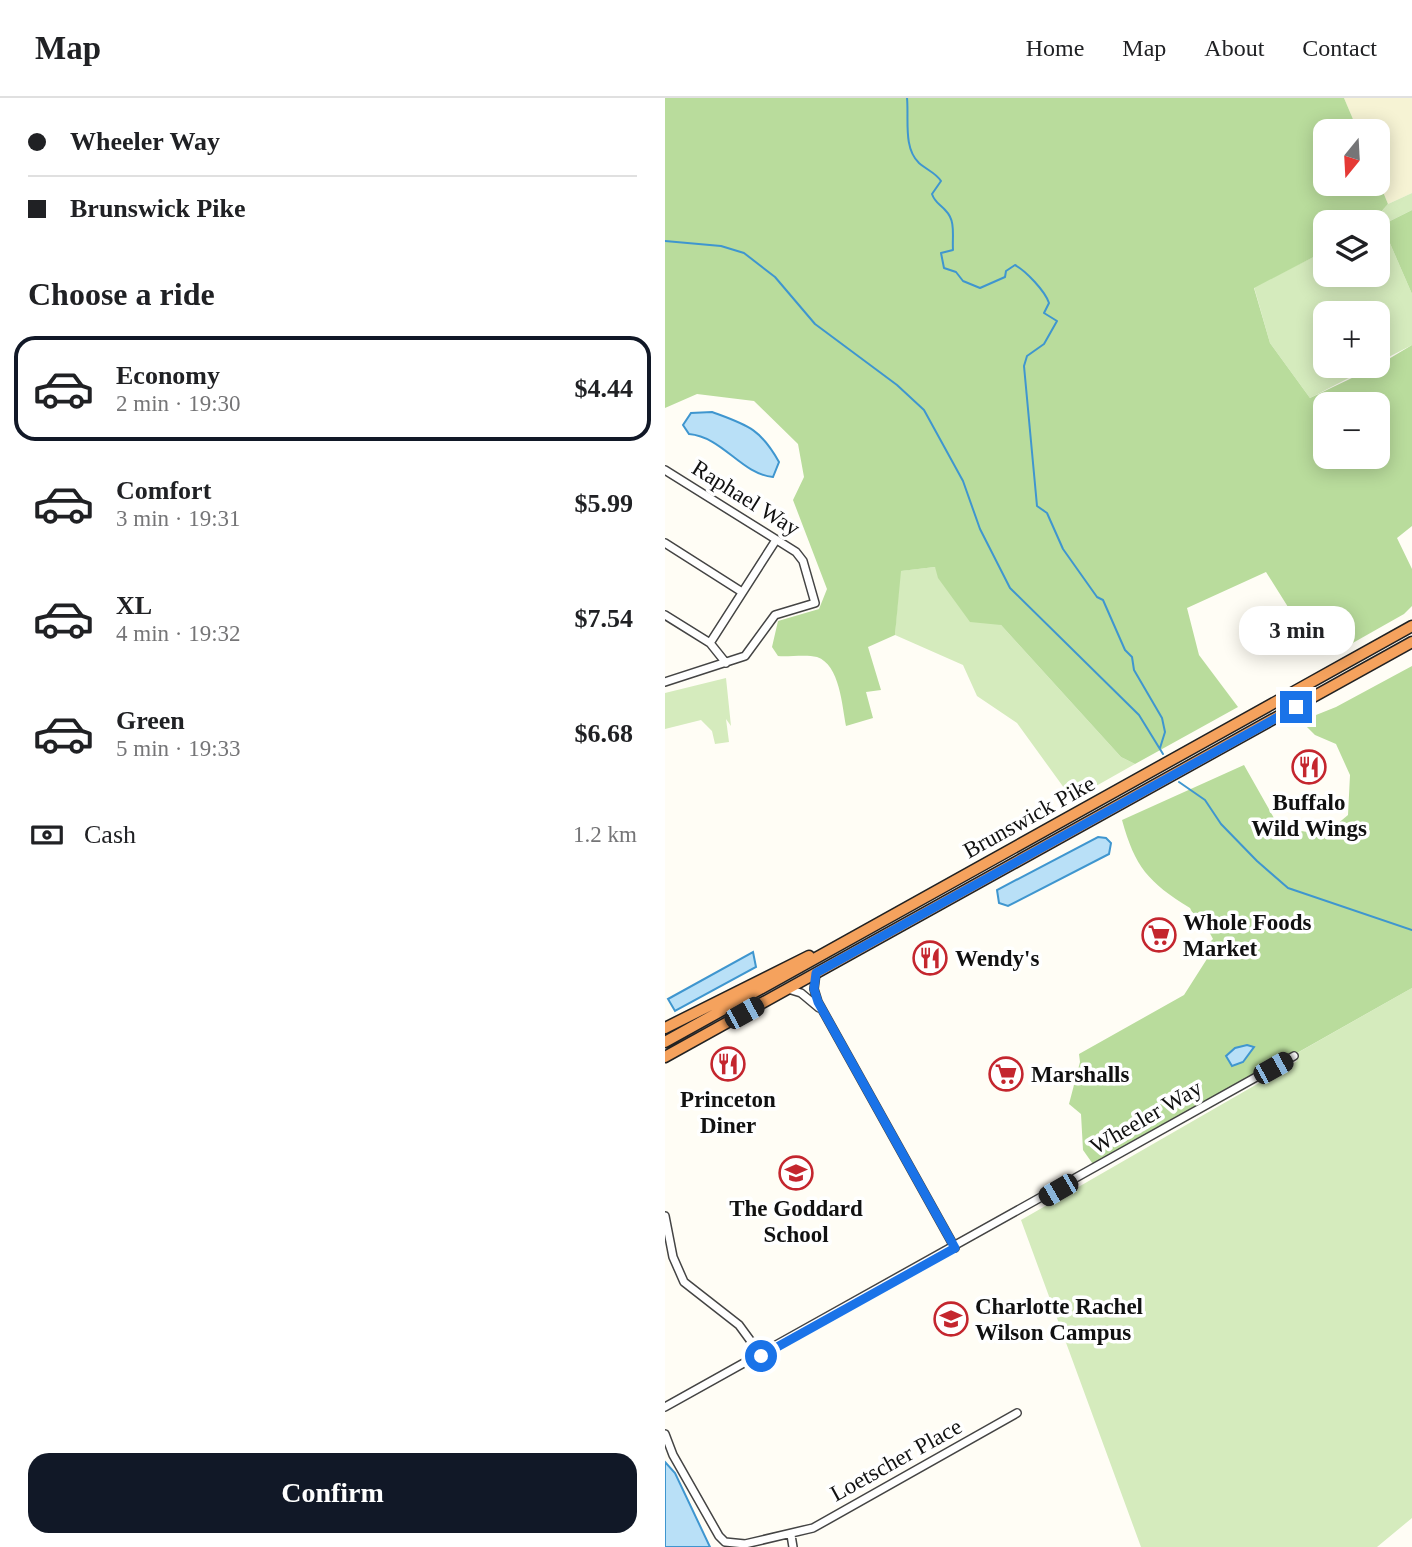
<!DOCTYPE html>
<html lang="en">
<head>
<meta charset="utf-8">
<style>
	:root { --surface:#fff; --page:#f6f6f6; --text:#202124; --muted:#757577; --line:#e0e0e0; --accent:#111827 }
	body { margin:0; font-family:Georgia,serif; background:var(--page); color:var(--text); height:100vh; display:flex; flex-direction:column; font-size:26px; white-space:nowrap }
	* { box-sizing:border-box; margin:0 }
	p { font-size:23px; color:var(--muted) }
	.icon { flex:none; width:38px; height:38px; fill:none; stroke:currentColor; stroke-width:2; stroke-linecap:round; stroke-linejoin:round }
	.map { position:relative; flex:1; overflow:hidden }
	.side { display:flex; flex-direction:column; background:var(--surface); width:665px }
	.side>* { flex:none }
	.guide { display:grid; align-content:center; height:154px; padding:0 28px; background:var(--surface) }
	.needle { width:46px; rotate:198deg }
	.buttons { position:absolute; left:648px; top:21px; display:grid; gap:14px }
	.buttons a { display:grid; place-items:center; width:77px; height:77px; border-radius:14px; background:var(--surface); box-shadow:0 4px 18px #0003; font-size:35px }
	.end { position:absolute; width:32px; height:32px; margin:-16px; border:9px solid #1a73e8; background:#fff; box-shadow:0 0 0 4px #fff }
	.from { border-radius:50% }
	.bubble { position:absolute; height:49px; border-radius:21px; background:var(--surface); box-shadow:0 4px 18px #0003; font-size:23px; font-weight:700; line-height:49px; text-align:center }
	.car { position:absolute; width:21px; height:42px; margin:-21px -10px; border-radius:9px; box-shadow:0 0 5px 2px #0007; background:linear-gradient(#222 24%,#8ab4d8 0 40%,#222 0 76%,#8ab4d8 0 86%,#222 0) }
	.guide b { display:flex; align-items:center; gap:24px; height:66px; font-size:26px }
	.guide b+b { border-top:2px solid var(--line) }
	.guide i { width:18px; height:18px; background:var(--text) }
	ul { padding:0; list-style:none }
	li { display:flex; align-items:center; gap:21px; height:105px; margin:0 14px 10px; padding:0 14px; border:4px solid transparent; border-radius:21px }
	li div { flex:1 }
	li b { display:block; font-size:26px }
	li em { font-style:normal; font-weight:700 }
	li.current { border-color:var(--accent) }
	li>.icon { width:63px; height:63px; stroke-width:1.5 }
	h2 { padding:0 28px; font-size:32px; line-height:84px }
	.pay { display:flex; align-items:center; gap:18px; height:77px; padding:0 28px; font-size:26px }
	.pay p { margin-inline-start:auto }
	.action { display:flex; gap:14px; margin-top:auto; padding:14px 28px }
	.action a { flex:1; height:80px; border-radius:21px; background:var(--accent); color:#fff; font-size:28px; font-weight:700; line-height:80px; text-align:center }
	header { display:flex; align-items:center; gap:42px; box-sizing:border-box; height:98px; padding:0 35px; background:var(--surface); border-bottom:2px solid var(--line) }
	header strong { font-size:33px }
	nav { display:flex; gap:38px; margin-inline-start:auto; font-size:24px }
	main { display:flex; flex:1; min-height:0 }
	.map>svg:first-child { display:block }
	.farmland { fill:#f6f3d4 }
	.green { fill:#d5ebbd }
	.forest { fill:#b9dc9c; fill-rule:evenodd }
	.water { fill:#b9e0f7; stroke:#3f96cf; stroke-width:2 }
	.lines { fill:none; stroke-linecap:round; stroke-linejoin:round }
	.stream { stroke:#3f96cf; stroke-width:2 }
	.minor-casing { stroke:#444; stroke-width:10 }
	.highway-casing { stroke:#222; stroke-width:13 }
	.minor { stroke:#fff; stroke-width:7 }
	.highway { stroke:#f5a25d; stroke-width:10 }
	.route { stroke:#1a73e8; stroke-width:9 }
	.labels { text-anchor:middle; dominant-baseline:central; stroke-width:7; stroke-linejoin:round; paint-order:stroke }
	.street-label { font-size:23px; fill:#111; stroke:#fff }
	.poi-label { font-size:23px; font-weight:bold; fill:#111; stroke:#fff; text-anchor:start }
</style>
</head>
<body>
<header>
<strong>Map</strong>
<nav><a>Home</a><a>Map</a><a>About</a><a>Contact</a></nav>
</header>
<main>
<section class="side">
<div class="guide">
<b><i class="from"></i>Wheeler Way</b>
<b><i></i>Brunswick Pike</b>
</div>
<h2>Choose a ride</h2>
<ul>
<li class="current"><svg class="icon" aria-label="car" viewBox="0 0 24 24"><path d="M5 17H2v-5l4-1 3-4h7l3 4 3 1v5h-3M9 17h6M6 11h13"/><circle cx="7" cy="17" r="2"/><circle cx="17" cy="17" r="2"/></svg><div><b>Economy</b><p>2 min · 19:30</p></div><em>$4.44</em></li>
<li><svg class="icon" aria-label="car" viewBox="0 0 24 24"><path d="M5 17H2v-5l4-1 3-4h7l3 4 3 1v5h-3M9 17h6M6 11h13"/><circle cx="7" cy="17" r="2"/><circle cx="17" cy="17" r="2"/></svg><div><b>Comfort</b><p>3 min · 19:31</p></div><em>$5.99</em></li>
<li><svg class="icon" aria-label="car" viewBox="0 0 24 24"><path d="M5 17H2v-5l4-1 3-4h7l3 4 3 1v5h-3M9 17h6M6 11h13"/><circle cx="7" cy="17" r="2"/><circle cx="17" cy="17" r="2"/></svg><div><b>XL</b><p>4 min · 19:32</p></div><em>$7.54</em></li>
<li><svg class="icon" aria-label="car" viewBox="0 0 24 24"><path d="M5 17H2v-5l4-1 3-4h7l3 4 3 1v5h-3M9 17h6M6 11h13"/><circle cx="7" cy="17" r="2"/><circle cx="17" cy="17" r="2"/></svg><div><b>Green</b><p>5 min · 19:33</p></div><em>$6.68</em></li>
</ul>
<div class="pay"><svg class="icon" aria-label="cash" viewBox="0 0 24 24"><path d="M3 7h18v10H3z"/><circle cx="12" cy="12" r="2"/></svg>Cash<p>1.2 km</p></div>
<div class="action"><a>Confirm</a></div>
</section>
<div class="map">
<svg width="747" height="1449" viewBox="0 0 747 1449">
	<rect width="100%" height="100%" fill="#fffdf5"/>
	<path class="farmland" d="M679,0H747V95L723,106L712,79V33H693Z"/>
	<path class="green" d="M747,95V112L717,127L747,196V247L712,265V215H660V268H707L645,300L605,245L589,189L660,153V177H712V124H707L723,106Z
		M270,469L336,527L456,659L470,666L415,697L402,694L352,625L312,598L298,567L230,537L235,473Z
		M61,580L66,628L61,621L64,644L50,646L47,633L36,622L0,631V595Z
		M747,890V1420L712,1449H476L356,1122L632,963L629,958L634,954Z"/>
	<path class="forest" d="M0,0H679L693,33H660V86H712V79L723,106L707,124H660V153L589,190L605,245L645,300L712,268L747,247V428L732,440L747,471V508L739,516L670,555L663,548L650,552L601,474L522,510L534,557L573,609L470,666L456,659L336,527L305,524L273,480L270,469L236,473L230,537L203,549L216,592L201,594L208,620L181,628C177,608 175,567 152,559C141,556 124,559 113,558L107,549L113,523L154,511L162,491L128,402L139,379L133,346L89,303L32,296L0,310ZM660,306H712V359H660Z
		M747,112V196L717,127Z
		M747,568V890L430,1069L418,1052L416,1016L404,1006L415,964L414,956L519,897L547,853L544,845L548,841L534,815L528,816L525,810C483,784 470,769 457,722L579,667L614,729L659,737L683,717L685,677L671,646L650,637L636,623L671,609Z"/>
	<path class="water" d="M47,314C82,327 95,330 114,364L108,379C76,376 58,339 24,336L18,327L26,315Z
		M433,739L441,740L446,745L444,756L343,808L334,805L332,792Z
		M88,854L91,869L10,913L3,901Z
		M582,947L589,949L578,964L567,968L561,958L570,950Z
		M0,1364L10,1375L45,1449H0Z"/>
	<g class="lines">
		<path class="stream" d="M242,0C244,21 238,50 254,65C262,72 271,75 276,83L267,96C270,105 275,106 281,113C291,123 287,139 288,152L276,155L279,170L291,174L298,183L315,190L340,179L341,173L350,167C361,173 380,193 384,205L379,215L392,223L379,246L362,258L359,268L372,408L382,415L398,451L432,499L438,502L460,552L467,559L469,572L497,620L500,634L495,650
			M0,143L56,148L79,155L110,179L150,226L232,287L259,312L298,383L315,431L345,490L474,617L498,656
			M514,684L540,702L556,726L592,763L623,790L747,832"/>
		<defs>
			<path id="minor" d="M0,372L131,454L138,463L150,505L110,517L80,558L0,584
				M0,445L77,494
				M0,517L45,545L61,565
				M45,545L111,442
				M151,875L149,891L153,904L290,1150
				M123,891L136,895L154,910
				M0,1118L8,1159L19,1184L74,1227L96,1257
				M0,1309L629,958
				M0,1336L8,1357L54,1438L60,1444L80,1446L148,1430L352,1315
				M126,1437L128,1449"/>
			<path id="highway" d="M0,930L144,858
				M0,944L747,528
				M0,959L747,544"/>
		</defs>
		<use href="#minor" class="minor-casing"/>
		<use href="#highway" class="highway-casing"/>
		<use href="#minor" class="minor"/>
		<use href="#highway" class="highway"/>
	</g>
	<g class="lines">
		<path class="route" d="M96,1258L290,1150L153,904L149,891L151,875L631,609"/>
	</g>
	<defs>
		<symbol id="restaurant-ring" viewBox="-11 -11 22 22"><circle r="9.5" fill="#fff" stroke="#c4262e" stroke-width="1.5"/><path d="M-5-6h1v4h1v-4h1v4h1v-4h1v5L-1.5 .5V6h-2V.5L-5-1ZM5-6V6H3V1.5H1.5Q1.5-4 5-6Z" fill="#c4262e"/></symbol>
		<symbol id="supermarket-ring" viewBox="-11 -11 22 22"><circle r="9.5" fill="#fff" stroke="#c4262e" stroke-width="1.5"/><path d="M-6-5.5h2.5l.6 2H6L4.5 2H-2.5L-4.4-4H-6ZM-1.5 3.2a1.3 1.3 0 1 0 .1 0ZM3 3.2a1.3 1.3 0 1 0 .1 0Z" fill="#c4262e"/></symbol>
		<symbol id="school-ring" viewBox="-11 -11 22 22"><circle r="9.5" fill="#fff" stroke="#c4262e" stroke-width="1.5"/><path d="M0-5L7-2L0 1L-7-2ZM-4 1L0 2.5L4 1V4Q0 6-4 4Z" fill="#c4262e"/></symbol>
		<symbol id="university-ring" viewBox="-11 -11 22 22"><circle r="9.5" fill="#fff" stroke="#c4262e" stroke-width="1.5"/><path d="M0-5L7-2L0 1L-7-2ZM-4 1L0 2.5L4 1V4Q0 6-4 4Z" fill="#c4262e"/></symbol>
	</defs>
	<g fill-rule="evenodd">
		<use href="#restaurant-ring" x="625" y="650" width="38" height="38"/>
		<use href="#supermarket-ring" x="475" y="818" width="38" height="38"/>
		<use href="#restaurant-ring" x="246" y="841" width="38" height="38"/>
		<use href="#restaurant-ring" x="44" y="947" width="38" height="38"/>
		<use href="#supermarket-ring" x="322" y="957" width="38" height="38"/>
		<use href="#school-ring" x="112" y="1056" width="38" height="38"/>
		<use href="#university-ring" x="267" y="1202" width="38" height="38"/>
	</g>
	<g class="labels">
		<g class="street-label">
			<text transform="translate(81 400) rotate(32)">Raphael Way</text>
			<text transform="translate(364 719) rotate(-29)">Brunswick Pike</text>
			<text transform="translate(481 1019) rotate(-30)">Wheeler Way</text>
			<text transform="translate(231 1362) rotate(-29)">Loetscher Place</text>
		</g>
		<g class="poi-label">
			<text x="644" y="704" text-anchor="middle">Buffalo<tspan x="644" dy="26">Wild Wings</tspan></text>
			<text x="518" y="824">Whole Foods<tspan x="518" dy="26">Market</tspan></text>
			<text x="290" y="860">Wendy's</text>
			<text x="366" y="976">Marshalls</text>
			<text x="63" y="1001" text-anchor="middle">Princeton<tspan x="63" dy="26">Diner</tspan></text>
			<text x="131" y="1110" text-anchor="middle">The Goddard<tspan x="131" dy="26">School</tspan></text>
			<text x="310" y="1208">Charlotte Rachel<tspan x="310" dy="26">Wilson Campus</tspan></text>
		</g>
	</g>
</svg>
<div class="buttons">
<a><svg class="needle" viewBox="-14 -14 28 28"><path d="M0-13l5 13h-10z" fill="#e53935"/><path d="M0 13l5-13h-10z" fill="#757577"/></svg></a>
<a><svg class="icon" aria-label="layers" viewBox="0 0 24 24"><path d="M12 4l9 5-9 5-9-5zM3 14l9 5 9-5"/></svg></a>
<a>+</a>
<a>−</a>
</div>
<i class="end from" style="left:96px;top:1258px"></i>
<i class="end" style="left:631px;top:609px"></i>
<div class="bubble" style="left:574px;top:508px;width:116px">3 min</div>
<i class="car" style="left:79px;top:915px;rotate:61deg"></i>
<i class="car" style="left:608px;top:970px;rotate:61deg"></i>
<i class="car" style="left:393px;top:1092px;rotate:240deg"></i>
</div>
</main>
</body>
</html>
